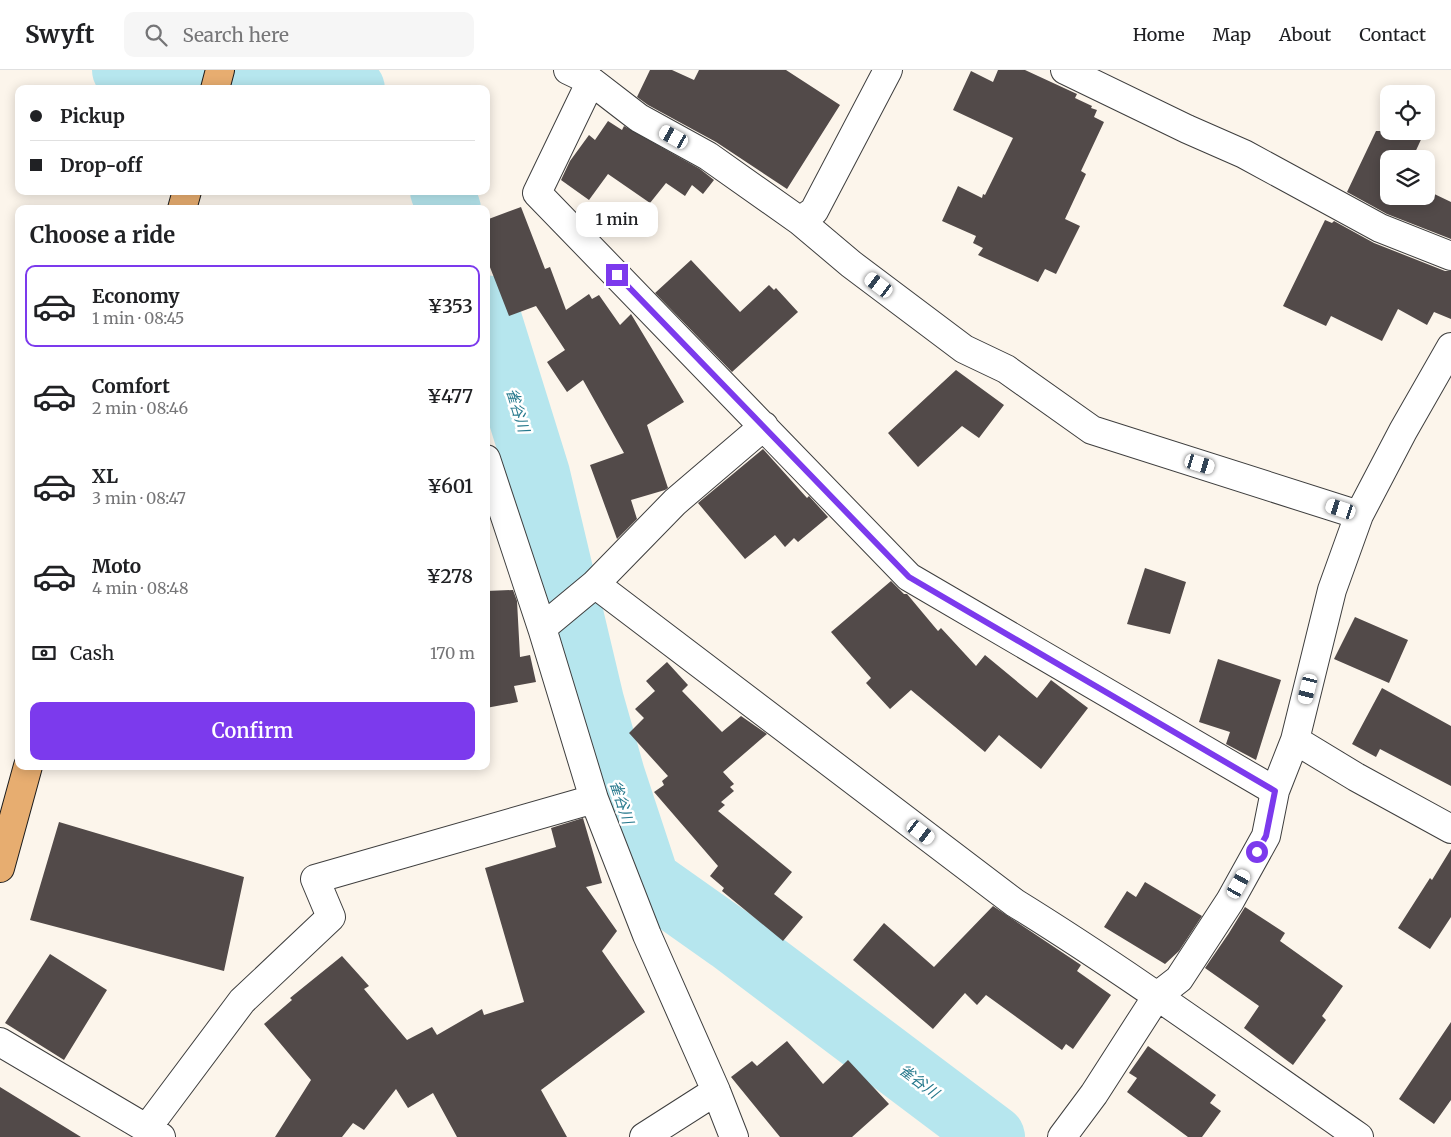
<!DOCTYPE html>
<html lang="en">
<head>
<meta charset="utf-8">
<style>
	:root { --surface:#fff; --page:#f6f6f6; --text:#202124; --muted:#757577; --line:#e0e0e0; --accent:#7c3aed }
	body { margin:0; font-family:Merriweather,"Noto Sans JP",serif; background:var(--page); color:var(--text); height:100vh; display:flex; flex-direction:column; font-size:19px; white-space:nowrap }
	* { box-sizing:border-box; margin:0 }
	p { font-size:16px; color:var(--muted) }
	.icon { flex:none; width:28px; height:28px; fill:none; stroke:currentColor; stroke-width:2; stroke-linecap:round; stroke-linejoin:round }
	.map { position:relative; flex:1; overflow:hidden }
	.sheet { position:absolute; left:15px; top:135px; width:475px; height:565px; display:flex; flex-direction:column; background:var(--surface); border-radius:10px; box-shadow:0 2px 12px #0003 }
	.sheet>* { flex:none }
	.top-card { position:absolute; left:15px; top:15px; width:475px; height:110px; border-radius:10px; box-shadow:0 2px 12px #0003; display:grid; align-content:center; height:110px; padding:0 15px; background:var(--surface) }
	.fabs { position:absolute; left:1380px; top:15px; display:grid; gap:10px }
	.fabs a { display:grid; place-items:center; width:55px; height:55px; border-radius:10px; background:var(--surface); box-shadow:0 2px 12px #0003; font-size:25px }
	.end { position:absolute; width:22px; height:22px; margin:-11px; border:6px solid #7c3aed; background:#fff; box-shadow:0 0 0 2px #fff }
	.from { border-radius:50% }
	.bubble { position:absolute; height:35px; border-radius:10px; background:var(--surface); box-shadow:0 2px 12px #0003; font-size:16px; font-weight:600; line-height:35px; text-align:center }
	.car { position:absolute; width:15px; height:30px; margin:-15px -8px; border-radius:6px; box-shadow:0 0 4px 1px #0007; background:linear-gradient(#fff 24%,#345 0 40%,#fff 0 76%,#345 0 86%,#fff 0) }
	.top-card b { display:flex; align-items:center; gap:18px; height:48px; font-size:19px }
	.top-card b+b { border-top:1px solid var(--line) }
	.top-card i { width:12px; height:12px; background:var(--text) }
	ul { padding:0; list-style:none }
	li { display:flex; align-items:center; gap:15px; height:82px; margin:0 10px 8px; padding:0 5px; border:2px solid transparent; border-radius:10px }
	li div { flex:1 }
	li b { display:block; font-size:19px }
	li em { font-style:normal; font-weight:600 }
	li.current { border-color:var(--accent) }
	li>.icon { width:45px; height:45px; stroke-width:1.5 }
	h2 { padding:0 15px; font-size:22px; line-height:60px }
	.pay { display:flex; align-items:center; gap:12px; height:55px; padding:0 15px; font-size:19px }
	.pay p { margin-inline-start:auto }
	.primary-button { display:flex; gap:10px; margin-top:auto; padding:10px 15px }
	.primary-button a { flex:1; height:58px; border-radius:10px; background:var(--accent); color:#fff; font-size:20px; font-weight:600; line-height:58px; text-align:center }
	header { display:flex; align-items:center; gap:30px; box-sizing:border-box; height:70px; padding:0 25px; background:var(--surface); border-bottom:1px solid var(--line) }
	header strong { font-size:24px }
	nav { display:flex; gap:28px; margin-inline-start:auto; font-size:18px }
	.search { width:350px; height:45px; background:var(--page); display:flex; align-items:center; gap:12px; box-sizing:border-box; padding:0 18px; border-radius:10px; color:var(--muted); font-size:19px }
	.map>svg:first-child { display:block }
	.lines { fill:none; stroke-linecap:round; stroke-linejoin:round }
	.river { stroke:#b6e6ee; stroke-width:64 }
	.building { fill:#524a49 }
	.street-casing { stroke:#3e3e3e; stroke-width:30 }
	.primary-casing { stroke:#1c1c1c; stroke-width:30 }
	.street { stroke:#fff; stroke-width:28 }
	.primary { stroke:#e7ad70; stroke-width:28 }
	.route { stroke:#7c3aed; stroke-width:6 }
	.labels { text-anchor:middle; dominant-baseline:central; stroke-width:5; stroke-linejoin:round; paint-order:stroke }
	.water-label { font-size:15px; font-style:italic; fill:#25788c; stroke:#fff }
</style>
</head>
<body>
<header>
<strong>Swyft</strong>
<div class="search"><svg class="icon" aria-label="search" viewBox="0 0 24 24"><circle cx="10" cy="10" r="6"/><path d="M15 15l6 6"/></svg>Search here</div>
<nav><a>Home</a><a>Map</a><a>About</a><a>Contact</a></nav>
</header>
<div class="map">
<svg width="1451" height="1067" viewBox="0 0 1451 1067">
	<rect width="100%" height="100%" fill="#fcf5eb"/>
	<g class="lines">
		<path class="river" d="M124,0L240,9L278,7L333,10L353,19
			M442,121L449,139
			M486,237L538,404L592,631L613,705L648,811L730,869L993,1067"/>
	</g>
	<path class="building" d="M650,0H672L694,10L699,0H786L840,35L787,119L716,72L648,35L637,27Z
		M998,0H1025L1077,24L1075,28L1092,36L1091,38L1097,40L1094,47L1104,52L1081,101L1086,104L1065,149L1080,156L1056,204L1045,199L1038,212L978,185L983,178L973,173L976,166L942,151L958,116L982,128L983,124L985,125L1013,68L953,40L971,1L993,12Z
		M608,51L622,60L624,56L700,99L714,110L703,124L692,115L685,126L666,113L650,133L608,104L589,130L561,110L570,91L589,65L595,70Z
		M1376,61H1425L1412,89H1389V126H1426V120L1451,132V169L1387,144L1347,122Z
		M521,137L545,199L550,197L566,240L589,224L592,229L599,225L620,255L631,244L684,332L647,355L668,418L665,420L631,430L637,449L617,469L590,395L624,383L583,310L567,322L547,292L565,280L536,236L509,246L486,187V150Z
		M1325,150L1332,153L1334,151L1374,173L1445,201H1451V249L1434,242L1427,255L1398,239L1382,271L1331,246L1326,256L1283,236Z
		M691,190L740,242L769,215L774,220L776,218L798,242L732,302L655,223Z
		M956,300L1004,335L979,368L962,356L918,397L888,363Z
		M763,379L807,428L809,426L828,447L798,472L794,468L785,477L775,465L745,489L698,433Z
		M1145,498L1186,512L1170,564L1127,554Z
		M891,511L904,524H907L938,561L941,558L976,596L985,585L1037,628L1051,610L1088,638L1041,699L999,665L985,682L911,620L890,639L866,613L871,608L831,562Z
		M513,520L517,531L520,587L530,585L536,612L514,616L518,632L486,638V521Z
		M1355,547L1408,570L1389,613L1334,589Z
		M1218,589L1281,610L1256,690L1226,674L1230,662L1199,652Z
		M667,592L688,615L682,621L722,662L741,646L767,664L723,702L734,714L730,717L734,721L721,732L725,735L718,741L792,802L774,824L803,847L783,871L722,821L724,818L710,806L718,796L654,722L664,715L662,711L668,706L629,663L644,648L635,639L655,621L646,611Z
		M1382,618L1451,656V716L1380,679L1376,687L1352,674Z
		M583,748L602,813L586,817L617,861L602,881L645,942L541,1020L567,1067H457L433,1023L408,1038L396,1019L364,1060L353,1053L342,1067H275L311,1010L264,954L292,930L290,928L342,886L369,916L364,919L407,970L432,957L437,965L482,939L484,945L524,932L485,798L556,777L551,758Z
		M59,752L244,807L224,901L30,850Z
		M1451,779V847L1430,879L1398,858L1430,808L1432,810Z
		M1145,812L1202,846L1179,881L1165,894L1104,857L1127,821L1136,827Z
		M993,836L1081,895L1077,901L1111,925L1073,979L1066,974L1062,980L986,925L977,935L965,923L933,959L853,890L884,853L934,897Z
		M1245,837L1285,863L1280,871L1343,916L1322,946L1326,950L1293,995L1244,958L1259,936L1205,898L1229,863Z
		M50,884L107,920L64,990L5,953Z
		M1451,952V1030L1434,1054L1399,1029Z
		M787,971L823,1014L848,990L889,1034L852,1067H780L731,1007L752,991L757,996Z
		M1148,976L1216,1025L1210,1033L1221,1041L1202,1067H1188L1127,1022L1137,1008L1129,1003Z
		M0,1017L81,1067H0Z"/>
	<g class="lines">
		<defs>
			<path id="street" d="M568,0L591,11L639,48L708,86L800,151L851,194L964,279L1006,299L1092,360L1359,445
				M1065,0L1187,59L1244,84L1380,158L1451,186
				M591,11L537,123L909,507L1275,721
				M800,151L814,141L888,0
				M486,389L542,558L594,729L647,865L716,1021L734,1067
				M595,514L675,432L764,356
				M542,558L595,514L1015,833C1133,906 1245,988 1359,1067
				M1295,670L1356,707L1451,759
				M0,972L161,1067
				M147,1058L242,931L331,847L315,809L594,729
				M644,1067L716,1021
				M1062,1067L1094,1024L1157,926L1179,909L1230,831L1266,766L1275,721L1295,670L1332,520L1359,445L1403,361L1451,277"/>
			<path id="primary" d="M215,19L220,0
				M182,139L187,121
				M0,798L28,696"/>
		</defs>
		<use href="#street" class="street-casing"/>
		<use href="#primary" class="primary-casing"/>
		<use href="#street" class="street"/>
		<use href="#primary" class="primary"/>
	</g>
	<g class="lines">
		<path class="route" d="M617,205L909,507L1275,721L1266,766L1257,782"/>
	</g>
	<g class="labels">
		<g class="water-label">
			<text transform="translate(518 340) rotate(73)">雀谷川</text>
			<text transform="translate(622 732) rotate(72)">雀谷川</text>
			<text transform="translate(919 1011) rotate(37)">雀谷川</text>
		</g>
	</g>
</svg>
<div class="fabs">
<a><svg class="icon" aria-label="locate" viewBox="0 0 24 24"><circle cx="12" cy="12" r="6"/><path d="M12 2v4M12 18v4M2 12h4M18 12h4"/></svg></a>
<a><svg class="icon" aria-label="layers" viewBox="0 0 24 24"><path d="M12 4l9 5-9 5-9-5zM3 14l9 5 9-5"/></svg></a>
</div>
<i class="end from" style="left:1257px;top:782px"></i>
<i class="end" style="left:617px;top:205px"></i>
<div class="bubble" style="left:576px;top:132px;width:82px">1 min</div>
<i class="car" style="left:674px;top:67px;rotate:299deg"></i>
<i class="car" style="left:879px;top:215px;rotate:307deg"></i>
<i class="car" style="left:1200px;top:394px;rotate:107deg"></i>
<i class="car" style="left:1341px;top:439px;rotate:288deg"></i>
<i class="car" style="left:1308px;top:619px;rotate:194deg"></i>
<i class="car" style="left:921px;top:762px;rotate:127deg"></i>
<i class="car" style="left:1239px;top:814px;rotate:29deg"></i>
<div class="top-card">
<b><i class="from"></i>Pickup</b>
<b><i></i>Drop-off</b>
</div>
<section class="sheet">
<h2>Choose a ride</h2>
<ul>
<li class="current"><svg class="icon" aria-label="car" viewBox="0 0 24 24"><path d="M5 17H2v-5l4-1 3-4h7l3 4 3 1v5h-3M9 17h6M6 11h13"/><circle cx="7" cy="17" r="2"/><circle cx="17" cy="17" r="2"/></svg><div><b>Economy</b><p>1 min · 08:45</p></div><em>¥353</em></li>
<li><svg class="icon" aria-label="car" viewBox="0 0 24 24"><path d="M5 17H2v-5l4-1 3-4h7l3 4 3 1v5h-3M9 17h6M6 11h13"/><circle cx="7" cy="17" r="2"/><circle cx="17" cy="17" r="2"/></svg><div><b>Comfort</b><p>2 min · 08:46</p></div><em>¥477</em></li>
<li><svg class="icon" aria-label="car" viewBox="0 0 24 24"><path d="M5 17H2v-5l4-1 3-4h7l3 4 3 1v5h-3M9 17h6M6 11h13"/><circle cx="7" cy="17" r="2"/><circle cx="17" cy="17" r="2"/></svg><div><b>XL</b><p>3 min · 08:47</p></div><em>¥601</em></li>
<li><svg class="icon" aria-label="car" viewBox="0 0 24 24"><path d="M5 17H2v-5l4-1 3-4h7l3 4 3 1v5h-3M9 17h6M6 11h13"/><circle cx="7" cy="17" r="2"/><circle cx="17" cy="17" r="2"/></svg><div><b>Moto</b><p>4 min · 08:48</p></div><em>¥278</em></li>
</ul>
<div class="pay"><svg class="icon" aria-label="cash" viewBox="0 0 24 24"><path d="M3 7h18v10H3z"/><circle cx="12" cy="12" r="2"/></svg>Cash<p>170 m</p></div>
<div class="primary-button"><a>Confirm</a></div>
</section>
</div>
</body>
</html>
